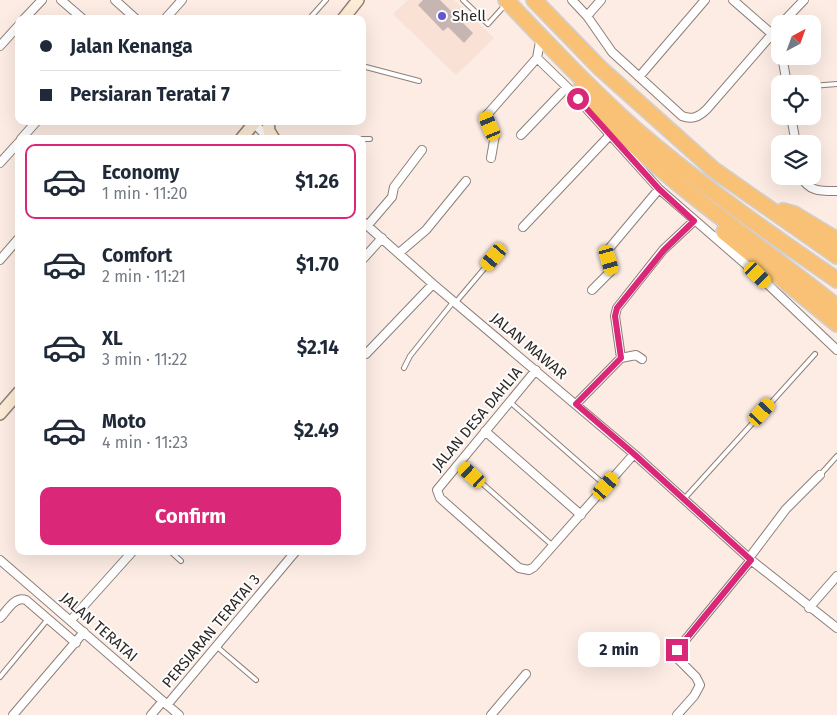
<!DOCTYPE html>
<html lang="en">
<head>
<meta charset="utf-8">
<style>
	:root { --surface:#fff; --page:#f6f6f7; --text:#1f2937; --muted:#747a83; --line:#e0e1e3; --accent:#db2777 }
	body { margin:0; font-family:"Fira Sans",sans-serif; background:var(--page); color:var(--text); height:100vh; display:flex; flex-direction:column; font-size:19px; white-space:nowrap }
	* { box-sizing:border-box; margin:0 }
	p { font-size:16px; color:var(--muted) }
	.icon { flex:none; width:28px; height:28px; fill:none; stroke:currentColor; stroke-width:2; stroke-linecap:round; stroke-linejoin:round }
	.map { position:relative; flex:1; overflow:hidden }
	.panel { position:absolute; left:15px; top:135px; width:351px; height:420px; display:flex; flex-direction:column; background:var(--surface); border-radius:10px; box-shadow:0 5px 20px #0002 }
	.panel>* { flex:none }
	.hud { position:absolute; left:15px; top:15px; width:351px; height:110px; border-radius:10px; box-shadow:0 5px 20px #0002; display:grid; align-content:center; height:110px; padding:0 25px; background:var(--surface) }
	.needle { width:32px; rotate:41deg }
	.tools { position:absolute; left:771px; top:15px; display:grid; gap:10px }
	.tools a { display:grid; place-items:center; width:50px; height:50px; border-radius:10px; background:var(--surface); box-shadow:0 5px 20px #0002; font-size:25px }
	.end { position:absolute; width:22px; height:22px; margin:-11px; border:6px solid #db2777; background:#fff; box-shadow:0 0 0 2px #fff }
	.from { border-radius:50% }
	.bubble { position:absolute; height:35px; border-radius:10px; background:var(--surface); box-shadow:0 5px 20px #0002; font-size:16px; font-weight:700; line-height:35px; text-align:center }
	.car { position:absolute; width:15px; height:30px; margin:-15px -8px; border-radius:6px; box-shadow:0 0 4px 1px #0007; background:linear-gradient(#f5c518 24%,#345 0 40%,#f5c518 0 76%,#345 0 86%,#f5c518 0) }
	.hud b { display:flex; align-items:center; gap:18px; height:48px; font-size:19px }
	.hud b+b { border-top:1px solid var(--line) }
	.hud i { width:12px; height:12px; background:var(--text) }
	ul { padding:9px 0 0; list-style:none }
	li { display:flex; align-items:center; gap:15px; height:75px; margin:0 10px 8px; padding:0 15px; border:2px solid transparent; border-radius:10px }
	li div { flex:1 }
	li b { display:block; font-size:19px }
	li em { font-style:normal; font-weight:700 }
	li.on { border-color:var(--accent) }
	li>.icon { width:45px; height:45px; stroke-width:1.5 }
	.button { display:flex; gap:10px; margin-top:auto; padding:10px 25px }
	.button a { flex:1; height:58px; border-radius:10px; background:var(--accent); color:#fff; font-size:20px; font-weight:700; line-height:58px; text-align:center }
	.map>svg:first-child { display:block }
	.built { fill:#f9e1d5 }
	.building { fill:#c7b5b3 }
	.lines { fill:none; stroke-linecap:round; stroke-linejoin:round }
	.lane-casing { stroke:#8d7f78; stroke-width:6 }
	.street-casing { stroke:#8d7f78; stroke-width:10 }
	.secondary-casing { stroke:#8d7f78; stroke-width:14 }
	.highway-casing { stroke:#d1cfcf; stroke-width:18 }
	.lane { stroke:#fff; stroke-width:4 }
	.street { stroke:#fff; stroke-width:8 }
	.secondary { stroke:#fdecd6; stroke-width:11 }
	.highway { stroke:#f9c175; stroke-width:15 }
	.route { stroke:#db2777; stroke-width:6 }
	.poi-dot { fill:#6357d0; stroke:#fdfdfd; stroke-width:2 }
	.labels { text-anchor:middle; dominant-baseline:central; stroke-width:4; stroke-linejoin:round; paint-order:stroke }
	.poi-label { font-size:15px; fill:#2d2724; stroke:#fdfdfd; text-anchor:start }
	.street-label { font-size:15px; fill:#2d2724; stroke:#fdfdfd }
</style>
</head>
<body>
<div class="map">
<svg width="837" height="715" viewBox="0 0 837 715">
	<rect width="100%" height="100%" fill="#fcece4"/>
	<path class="built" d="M408,0H454L494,38L456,75L393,14Z"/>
	<path class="building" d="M423,0H440L473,33L464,43L448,27L443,31L418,5Z"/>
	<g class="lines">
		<defs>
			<path id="lane" d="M463,0L488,24L506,4
				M309,19L326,0
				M362,66L419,81
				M812,86L837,84
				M361,139H370
				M456,302L494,257
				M404,368L410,356L454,301
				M510,402L606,486
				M459,463L553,546
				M820,475L837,456
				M684,499L815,354
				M170,551L181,561
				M216,646L256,680
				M0,677L48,619"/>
			<path id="street" d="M61,0L83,19
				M115,0L136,19
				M572,0L587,16L612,52L682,116C692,120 699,117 707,109L780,25
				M733,0L772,34L780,49
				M587,16L601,0
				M24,19L42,0
				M165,19L182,0
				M781,24L804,0
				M0,46L19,25
				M782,56L787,84
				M537,58L567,87L659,189L758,275L837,350
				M537,58L541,36
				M639,77L705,0
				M791,116L796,144
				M252,121L269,139
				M521,135L567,87
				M21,139L37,121
				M491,158L495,135L486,116L537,58
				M0,163L19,142
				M801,176C808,192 822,191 837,191
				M362,221L433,284L634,454L751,560L837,628
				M368,225L392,197L394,187L422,150
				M523,227L610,135
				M399,253L426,230L466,181
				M0,260L18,239
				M362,260L382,238
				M592,290L612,270L607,251L659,189
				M366,354L433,284
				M621,358L615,316L617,308L663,250L694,221
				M536,370L437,490L440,498L519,568L529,570L534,567L634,454
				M576,404L621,358L636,355L642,359
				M485,431L581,515
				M749,558L786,509L820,475
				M0,560L179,715
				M809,608L837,576
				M0,618C7,611 14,596 26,600L76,643
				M71,620L133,551
				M167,705L296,551
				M13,715L84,632
				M151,715L163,701
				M491,715L526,674
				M677,715L694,696L700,685L696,677L677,658V650L751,560"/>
			<path id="secondary" d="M343,19L358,0
				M268,121L269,131L274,139
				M241,139L256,121
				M0,414L19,392"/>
			<path id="highway" d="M506,0C548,44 590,89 635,129C699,184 767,232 837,280
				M534,0L600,68L714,170L837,256
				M581,88C652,176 750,236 837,307
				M783,211L794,214L837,240
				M724,232L837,324"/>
		</defs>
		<use href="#lane" class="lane-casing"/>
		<use href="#street" class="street-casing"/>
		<use href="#secondary" class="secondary-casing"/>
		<use href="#highway" class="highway-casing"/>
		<use href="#lane" class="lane"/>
		<use href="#street" class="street"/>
		<use href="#secondary" class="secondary"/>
		<use href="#highway" class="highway"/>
	</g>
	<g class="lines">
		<path class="route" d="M578,99L659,189L694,221L664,250L617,308L615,316L621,358L576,404L634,454L751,560L677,650"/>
	</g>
	<circle class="poi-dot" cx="442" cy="16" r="5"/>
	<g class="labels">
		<g class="poi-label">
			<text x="452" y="16">Shell</text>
		</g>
		<g class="street-label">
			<text transform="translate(529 346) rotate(40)">JALAN MAWAR</text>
			<text transform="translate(477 419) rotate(-50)">JALAN DESA DAHLIA</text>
			<text transform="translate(99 627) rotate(41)">JALAN TERATAI</text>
			<text transform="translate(211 631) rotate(-50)">PERSIARAN TERATAI 3</text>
		</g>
	</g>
</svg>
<div class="tools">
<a><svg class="needle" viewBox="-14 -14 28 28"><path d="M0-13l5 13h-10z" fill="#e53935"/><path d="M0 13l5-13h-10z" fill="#747a83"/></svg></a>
<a><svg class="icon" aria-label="locate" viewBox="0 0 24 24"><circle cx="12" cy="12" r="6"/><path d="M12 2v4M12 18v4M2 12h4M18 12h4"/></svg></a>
<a><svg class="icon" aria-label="layers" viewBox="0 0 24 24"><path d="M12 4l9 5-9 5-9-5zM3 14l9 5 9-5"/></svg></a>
</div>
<i class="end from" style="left:578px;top:99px"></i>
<i class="end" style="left:677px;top:650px"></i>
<div class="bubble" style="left:578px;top:632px;width:82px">2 min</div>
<i class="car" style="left:490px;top:126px;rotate:337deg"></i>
<i class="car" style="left:494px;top:257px;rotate:220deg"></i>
<i class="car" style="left:609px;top:260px;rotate:164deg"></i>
<i class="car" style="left:758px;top:275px;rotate:134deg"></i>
<i class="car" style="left:762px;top:412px;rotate:42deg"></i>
<i class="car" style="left:472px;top:475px;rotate:312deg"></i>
<i class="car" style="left:606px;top:486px;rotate:41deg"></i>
<div class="hud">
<b><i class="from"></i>Jalan Kenanga</b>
<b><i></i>Persiaran Teratai 7</b>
</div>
<section class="panel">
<ul>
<li class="on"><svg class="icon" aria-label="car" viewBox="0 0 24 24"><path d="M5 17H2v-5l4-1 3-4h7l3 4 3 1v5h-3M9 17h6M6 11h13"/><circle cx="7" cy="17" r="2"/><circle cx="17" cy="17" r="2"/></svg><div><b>Economy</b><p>1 min · 11:20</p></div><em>$1.26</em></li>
<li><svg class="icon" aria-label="car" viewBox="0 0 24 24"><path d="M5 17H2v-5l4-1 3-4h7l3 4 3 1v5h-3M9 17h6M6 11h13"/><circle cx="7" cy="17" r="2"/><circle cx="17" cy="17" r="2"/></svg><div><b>Comfort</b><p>2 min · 11:21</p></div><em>$1.70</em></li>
<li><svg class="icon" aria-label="car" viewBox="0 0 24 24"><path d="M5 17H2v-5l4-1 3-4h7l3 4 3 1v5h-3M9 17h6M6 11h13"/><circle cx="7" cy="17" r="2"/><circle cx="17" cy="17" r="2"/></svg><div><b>XL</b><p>3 min · 11:22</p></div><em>$2.14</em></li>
<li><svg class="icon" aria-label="car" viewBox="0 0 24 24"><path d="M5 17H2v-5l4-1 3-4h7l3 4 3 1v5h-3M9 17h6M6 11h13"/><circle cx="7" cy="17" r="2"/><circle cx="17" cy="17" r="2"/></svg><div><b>Moto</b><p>4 min · 11:23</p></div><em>$2.49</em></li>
</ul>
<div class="button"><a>Confirm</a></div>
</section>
</div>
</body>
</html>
